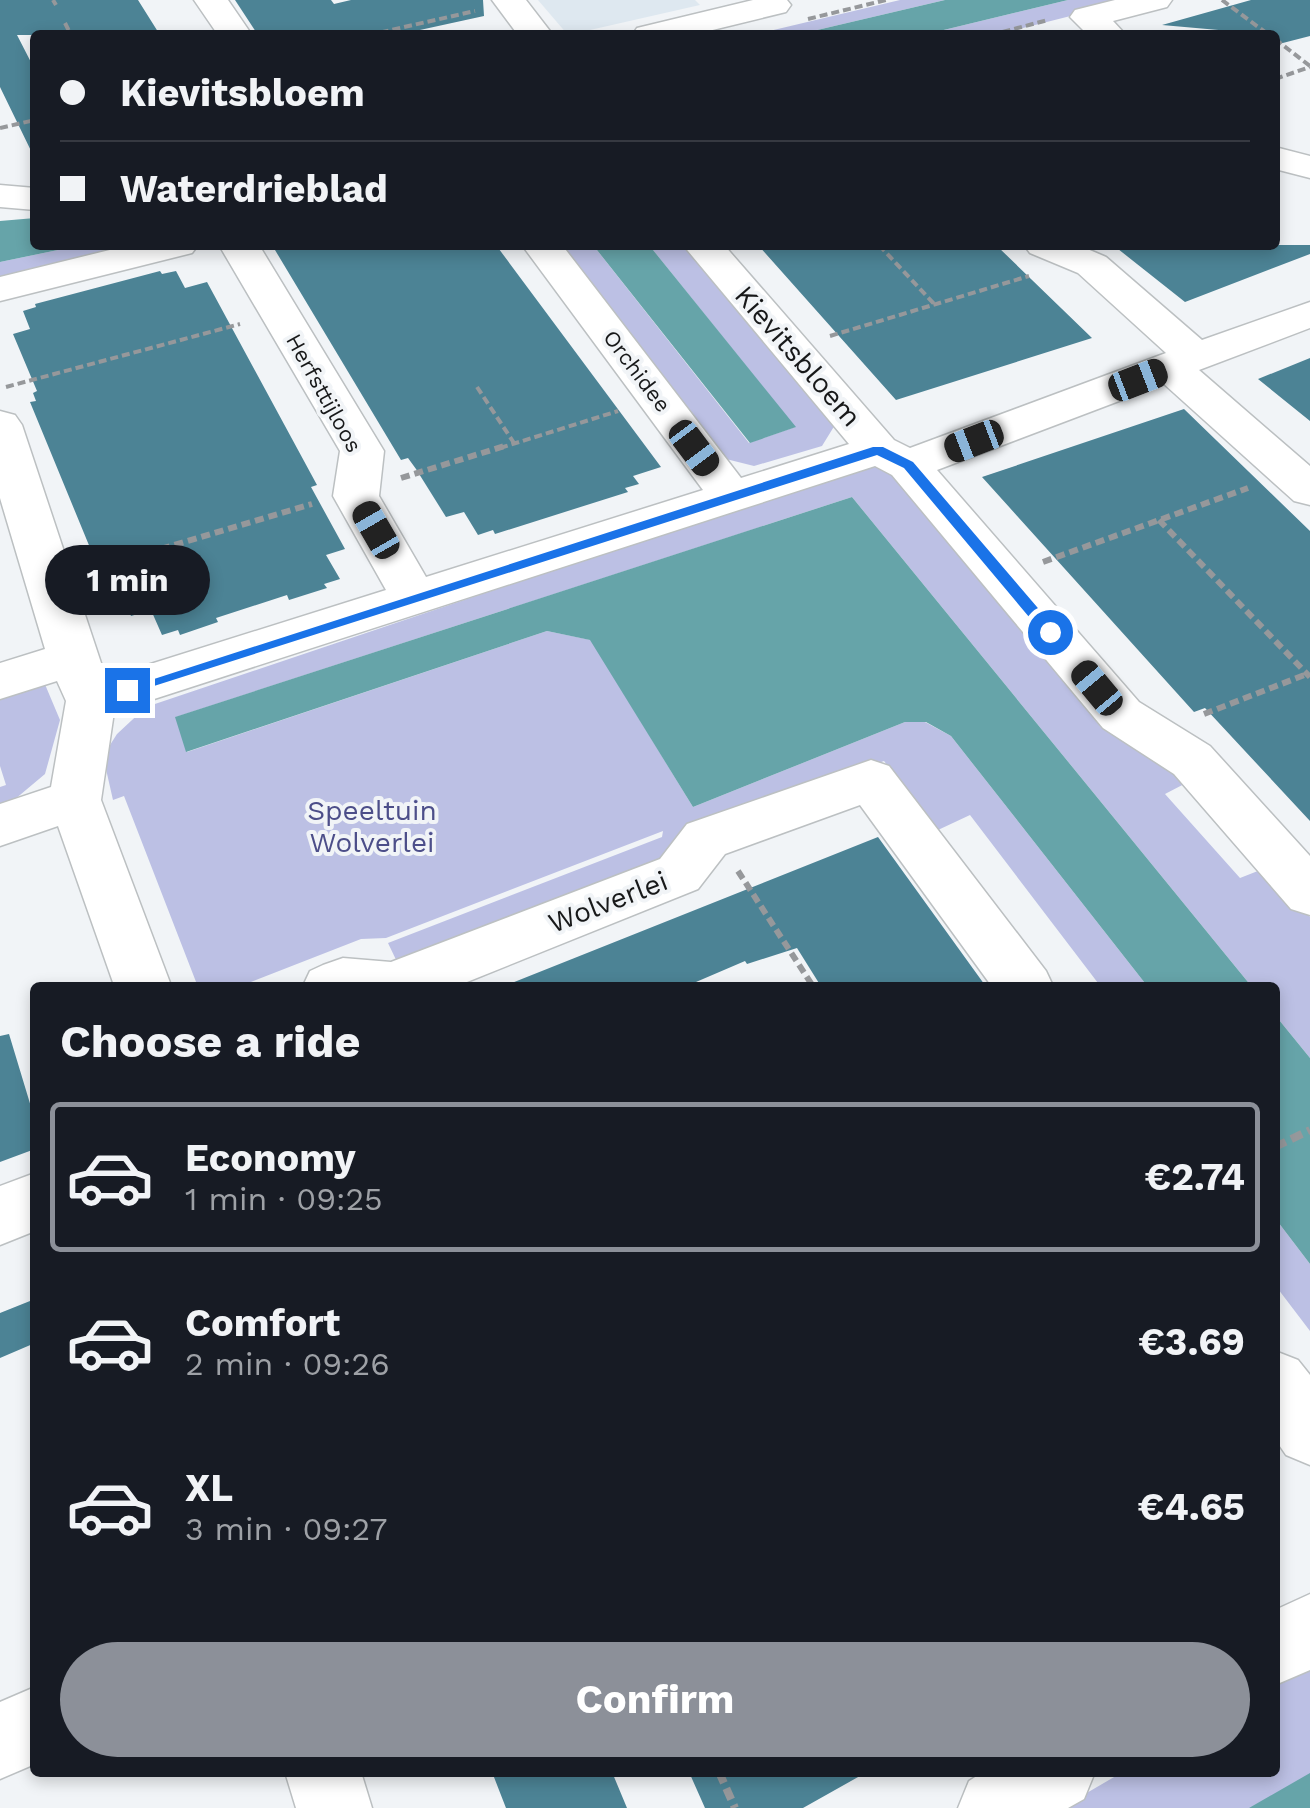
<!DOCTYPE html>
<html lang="en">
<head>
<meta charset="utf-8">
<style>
	:root { --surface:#171b24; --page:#20242c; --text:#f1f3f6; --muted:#9ea1a6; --line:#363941; --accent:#8c9099 }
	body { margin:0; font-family:"Work Sans",sans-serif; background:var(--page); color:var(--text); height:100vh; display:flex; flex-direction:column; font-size:38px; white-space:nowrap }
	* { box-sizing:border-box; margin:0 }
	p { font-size:32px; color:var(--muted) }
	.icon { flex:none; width:55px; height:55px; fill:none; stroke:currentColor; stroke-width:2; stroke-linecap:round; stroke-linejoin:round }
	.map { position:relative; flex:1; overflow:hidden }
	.panel { position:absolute; left:30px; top:982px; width:1250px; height:795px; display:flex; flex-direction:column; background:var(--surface); border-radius:10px; box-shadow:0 5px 15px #0003 }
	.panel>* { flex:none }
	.guide { position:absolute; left:30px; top:30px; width:1250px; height:220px; border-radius:10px; box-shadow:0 5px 15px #0003; display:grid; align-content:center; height:220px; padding:0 30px; background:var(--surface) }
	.end { position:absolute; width:45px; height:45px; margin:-22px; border:12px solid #1a73e8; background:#fff; box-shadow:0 0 0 5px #fff }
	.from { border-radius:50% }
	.bubble { position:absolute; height:70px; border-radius:35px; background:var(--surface); box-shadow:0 5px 15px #0003; font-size:32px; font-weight:700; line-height:70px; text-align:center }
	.car { position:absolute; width:30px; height:60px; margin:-30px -15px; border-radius:12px; box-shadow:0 0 8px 2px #0007; background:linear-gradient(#222 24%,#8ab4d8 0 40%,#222 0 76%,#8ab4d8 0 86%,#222 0) }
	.guide b { display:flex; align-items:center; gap:35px; height:95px; font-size:38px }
	.guide b+b { border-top:2px solid var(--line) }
	.guide i { width:25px; height:25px; background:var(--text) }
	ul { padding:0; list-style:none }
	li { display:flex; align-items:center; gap:30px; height:150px; margin:0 20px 15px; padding:0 10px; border:5px solid transparent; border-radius:10px }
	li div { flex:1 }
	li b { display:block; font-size:38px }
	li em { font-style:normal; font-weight:700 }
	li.active { border-color:var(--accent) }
	li>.icon { width:90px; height:90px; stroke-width:1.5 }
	h2 { padding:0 30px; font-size:45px; line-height:120px }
	.primary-button { display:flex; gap:20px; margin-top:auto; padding:20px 30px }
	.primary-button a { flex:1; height:115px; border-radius:60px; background:var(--accent); color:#fff; font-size:40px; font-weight:700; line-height:115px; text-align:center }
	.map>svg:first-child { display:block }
	.built { fill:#dee8f0 }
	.green { fill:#bcc0e4 }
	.water { fill:#66a4a9 }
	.building { fill:#4c8395 }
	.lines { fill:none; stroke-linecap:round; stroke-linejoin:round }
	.minor-casing { stroke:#bcc0c2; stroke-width:3 }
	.path-far2 { stroke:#96989b; stroke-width:4; stroke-dasharray:8 4; stroke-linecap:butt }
	.path-far1 { stroke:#96989b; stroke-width:6; stroke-dasharray:9 5; stroke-linecap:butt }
	.path { stroke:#96989b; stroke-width:8; stroke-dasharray:12 6; stroke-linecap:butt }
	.minor { fill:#fff; fill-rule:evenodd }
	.route { fill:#1a73e8 }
	.labels { text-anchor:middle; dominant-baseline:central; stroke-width:8; stroke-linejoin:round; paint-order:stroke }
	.far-street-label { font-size:22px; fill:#171819; stroke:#f1f4f7 }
	.street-label { font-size:28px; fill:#171819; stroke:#f1f4f7 }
	.park-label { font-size:28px; fill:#4c4e89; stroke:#f1f4f7 }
</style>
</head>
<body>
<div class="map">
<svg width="1310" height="1808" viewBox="0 0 1310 1808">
	<rect width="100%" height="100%" fill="#f1f4f7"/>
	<path class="built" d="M538,0H695L700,5L568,35Z"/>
	<path class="green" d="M900,0H945L796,35H752Z
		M1068,0H1134L995,35H923Z
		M82,245H155L0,285V262Z
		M557,245H593L749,443L795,427L649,245H689L838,420L822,446L754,466L722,458Z
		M876,467L892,472L1190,781L1165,794L1240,878L1268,867L1310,917V1058L1275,1015V988L1252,987L852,497L176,717L187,752L547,631L591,640L693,807L905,722H925L951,736L1148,987H1101L970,815L938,830L884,761L705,826L670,861L399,966L388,943L662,837L663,831L386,938L361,939L238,987H198L124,796L113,800L103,756L117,734L146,707L835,475Z
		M44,682L60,720L45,774L14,800L0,805V787L6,785L0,766V695Z
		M1275,1218L1310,1264V1331L1275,1285Z
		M1310,1661V1808H1061L1121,1773L1275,1772V1682Z"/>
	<path class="water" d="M945,0H1068L923,35H796Z
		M35,218V245H82L0,262V221Z
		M593,245H649L796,427L750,443Z
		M852,497L1252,987H1148L951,736L926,722H905L693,807L590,640L547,631L186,752L175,717Z
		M1275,1015L1310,1058V1264L1275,1218Z
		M1310,1773V1808H1249Z"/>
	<path class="building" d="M0,0H138L160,35H17L35,70V159L0,87Z
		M235,0H331L334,4L351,0H483L484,16L397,35H258Z
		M1251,0H1310V36L1275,45V35L1162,25Z
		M272,245H496L661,467L633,476L639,484L625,488L628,492L495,534L493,530L478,535L464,512L446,517L416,469L408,458L401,460Z
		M758,245H996L1092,338L896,400Z
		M1113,245H1310V254L1185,302Z
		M160,271L162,274L176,271L185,288L207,282L317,485L311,487L345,549L326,555L340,579L324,584L327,588L289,600L287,595L216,618L218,622L180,635L178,630L162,635L151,610L131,616L116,581L100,572L30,402L36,401L33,393L37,391L13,334L30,329L23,311L36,307L35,304Z
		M1310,358V421L1258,379Z
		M1184,409L1310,531V821L1205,708L1194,712L982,477Z
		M878,837L987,988H822L797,948L747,964L745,961L682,988H499Z
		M9,1034L35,1120V1149L0,1162V1036Z
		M35,1299V1343L0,1358V1313Z
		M492,1772H612L627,1808H506Z
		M689,1772H867L803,1808H705Z"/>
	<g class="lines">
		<defs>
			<path id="minor" d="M194,0H228L252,35H218Z
				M492,0H526L553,35H518Z
				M753,0H787L791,5L786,12L692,35H632L637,28Z
				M1115,0H1172L1167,7L1113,21L1126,35H1088L1070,17L1075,10Z
				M1275,147L1310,156V178L1275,169Z
				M0,185L35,188V210L0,207Z
				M130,245H198L192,253L0,301V277Z
				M219,245H259L384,451L379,496L426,577L703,490L522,245H562L741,478L849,444L683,245H724L894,440L910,448L1166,353L1078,273L1030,253L1024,245H1078L1106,257L1202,340L1310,302V328L1199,370L1310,466V505L1294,501L1164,384L937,470L1139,702L1210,746L1310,856V915L1291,909L1174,774L1103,728L892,475L875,466L114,712L101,800L172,988H115L58,826L0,846V804L51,787L66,701L57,681L0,699V663L45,649L0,498V411L15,415L22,425L106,678L386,590L333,496L340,451Z
				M871,760L889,766L1046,971L1054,988H993L860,805L725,854L698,889L452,988H302L310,971L323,965L343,958L391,962L660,859L687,824Z
				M35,1173V1231L0,1245V1186Z
				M1275,1351L1298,1360L1310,1375V1465L1286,1455L1275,1439Z
				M1310,1594V1670L1275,1685V1610Z
				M35,1687V1764L0,1779V1702Z
				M285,1772H361L372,1808H296Z
				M983,1772H1095L1084,1799L1068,1808H958L969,1781Z"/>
		</defs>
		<use href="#minor" class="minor-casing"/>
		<path class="path-far2" d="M53,0L56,5
			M1222,0L1269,35
			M808,19L886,0
			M65,23L71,35
			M369,35L475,11
			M991,35L1048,20
			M1275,39L1310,66
			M1275,79L1310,67
			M0,128L35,120
			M879,245L935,305
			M830,336L1029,276
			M6,387L240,324
			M477,387L514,443
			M500,448L618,411"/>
		<path class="path-far1" d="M401,478L508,445
			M1159,520L1310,677
			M1043,562L1248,488
			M94,569L312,504
			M1204,714L1307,674
			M738,871L814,988"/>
		<path class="path" d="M1275,1147L1310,1130
			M719,1772L735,1808"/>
		<use href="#minor" class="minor"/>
	</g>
	<path class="route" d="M873,447H883L913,462L1055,628V636H1045L904,468L877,455L132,693H122L120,690Z"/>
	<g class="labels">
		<g class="far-street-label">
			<text transform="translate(637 371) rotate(53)">Orchidee</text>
			<text transform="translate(324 393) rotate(61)">Herfsttijloos</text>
		</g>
		<g class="street-label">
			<text transform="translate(798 356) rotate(49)">Kievitsbloem</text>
			<text transform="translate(608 902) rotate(-21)">Wolverlei</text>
		</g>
		<g class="park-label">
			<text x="372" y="810">Speeltuin<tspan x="372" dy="32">Wolverlei</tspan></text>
		</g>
	</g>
</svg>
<i class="end from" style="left:1050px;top:632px"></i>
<i class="end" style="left:127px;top:690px"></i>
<div class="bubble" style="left:45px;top:545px;width:165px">1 min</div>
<i class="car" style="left:1138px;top:380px;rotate:69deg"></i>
<i class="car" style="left:974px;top:441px;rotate:249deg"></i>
<i class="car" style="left:694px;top:448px;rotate:143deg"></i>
<i class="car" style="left:376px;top:530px;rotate:330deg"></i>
<i class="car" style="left:1097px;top:688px;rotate:320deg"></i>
<div class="guide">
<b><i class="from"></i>Kievitsbloem</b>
<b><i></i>Waterdrieblad</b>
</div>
<section class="panel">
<h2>Choose a ride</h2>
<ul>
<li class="active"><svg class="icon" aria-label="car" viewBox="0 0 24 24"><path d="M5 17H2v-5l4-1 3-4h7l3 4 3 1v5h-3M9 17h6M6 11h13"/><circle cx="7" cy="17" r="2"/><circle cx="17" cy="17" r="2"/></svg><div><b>Economy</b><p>1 min · 09:25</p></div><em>€2.74</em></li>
<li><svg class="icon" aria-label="car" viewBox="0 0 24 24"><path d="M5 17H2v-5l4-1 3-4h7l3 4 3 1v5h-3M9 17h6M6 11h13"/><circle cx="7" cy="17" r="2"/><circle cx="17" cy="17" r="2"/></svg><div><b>Comfort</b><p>2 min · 09:26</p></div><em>€3.69</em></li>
<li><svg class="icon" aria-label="car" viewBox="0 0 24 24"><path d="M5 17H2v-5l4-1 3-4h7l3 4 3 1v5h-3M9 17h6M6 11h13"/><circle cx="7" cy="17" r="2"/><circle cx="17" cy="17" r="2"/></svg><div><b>XL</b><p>3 min · 09:27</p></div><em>€4.65</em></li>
</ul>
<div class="primary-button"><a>Confirm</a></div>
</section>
</div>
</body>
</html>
